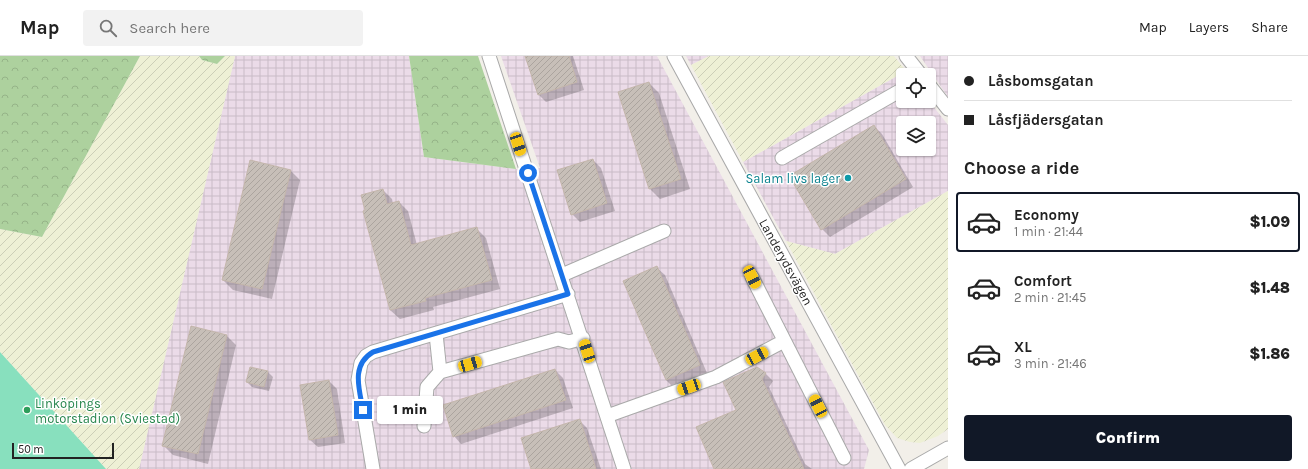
<!DOCTYPE html>
<html lang="en">
<head>
<meta charset="utf-8">
<style>
	:root { --surface:#fff; --page:#f2f2f2; --text:#222; --muted:#767676; --line:#e0e0e0; --accent:#111827 }
	body { margin:0; font-family:Karla,sans-serif; background:var(--page); color:var(--text); height:100vh; display:flex; flex-direction:column; font-size:15px; white-space:nowrap }
	* { box-sizing:border-box; margin:0 }
	p { font-size:13px; color:var(--muted) }
	.icon { flex:none; width:22px; height:22px; fill:none; stroke:currentColor; stroke-width:2; stroke-linecap:round; stroke-linejoin:round }
	.map { position:relative; flex:1; overflow:hidden }
	.side { display:flex; flex-direction:column; background:var(--surface); width:360px }
	.side>* { flex:none }
	.hud { display:grid; align-content:center; height:88px; padding:0 16px; background:var(--surface) }
	.tools { position:absolute; left:896px; top:12px; display:grid; gap:8px }
	.tools a { display:grid; place-items:center; width:40px; height:40px; border-radius:4px; background:var(--surface); box-shadow:0 1px 3px #0004; font-size:20px }
	.scale { position:absolute; left:12px; bottom:10px; width:102px; box-sizing:border-box; padding-left:4px; border:2px solid #222; border-top:0; font-size:11px; line-height:14px; white-space:nowrap; color:#222; -webkit-text-stroke:3px #fff; paint-order:stroke }
	.end { position:absolute; width:18px; height:18px; margin:-9px; border:5px solid #1a73e8; background:#fff; box-shadow:0 0 0 2px #fff }
	.from { border-radius:50% }
	.bubble { position:absolute; height:28px; border-radius:4px; background:var(--surface); box-shadow:0 1px 3px #0004; font-size:13px; font-weight:800; line-height:28px; text-align:center }
	.car { position:absolute; width:12px; height:24px; margin:-12px -6px; border-radius:5px; box-shadow:0 0 3px 1px #0007; background:linear-gradient(#f5c518 24%,#345 0 40%,#f5c518 0 76%,#345 0 86%,#f5c518 0) }
	.hud b { display:flex; align-items:center; gap:14px; height:38px; font-size:15px }
	.hud b+b { border-top:1px solid var(--line) }
	.hud i { width:10px; height:10px; background:var(--text) }
	ul { padding:0; list-style:none }
	li { display:flex; align-items:center; gap:12px; height:60px; margin:0 8px 6px; padding:0 8px; border:2px solid transparent; border-radius:4px }
	li div { flex:1 }
	li b { display:block; font-size:15px }
	li em { font-style:normal; font-weight:800 }
	li.active { border-color:var(--accent) }
	li>.icon { width:36px; height:36px; stroke-width:1.5 }
	h2 { padding:0 16px; font-size:18px; line-height:48px }
	.action { display:flex; gap:8px; margin-top:auto; padding:8px 16px }
	.action a { flex:1; height:46px; border-radius:4px; background:var(--accent); color:#fff; font-size:16px; font-weight:800; line-height:46px; text-align:center }
	header { display:flex; align-items:center; gap:24px; box-sizing:border-box; height:56px; padding:0 20px; background:var(--surface); border-bottom:1px solid var(--line) }
	header strong { font-size:19px }
	nav { display:flex; gap:22px; margin-inline-start:auto; font-size:14px }
	.search { width:280px; height:36px; background:var(--page); display:flex; align-items:center; gap:10px; box-sizing:border-box; padding:0 14px; border-radius:4px; color:var(--muted); font-size:15px }
	main { display:flex; flex:1; min-height:0 }
	.map>svg:first-child { display:block }
	.industrial { fill:url(#industrial-grid); fill-rule:evenodd }
	.farmland { fill:url(#farmland-furrows) }
	.forest { fill:url(#forest-crowns) }
	.pitch { fill:#88e0be }
	.shadow { fill:#0003 }
	.building { fill:url(#building-hatch); stroke:#c4b6ab }
	.lines { fill:none; stroke-linecap:round; stroke-linejoin:round }
	.minor-casing { stroke:#a9a9a9; stroke-width:15 }
	.minor { stroke:#fff; stroke-width:13 }
	.route { stroke:#1a73e8; stroke-width:5 }
	.culture-dot { fill:#0f9aa8; stroke:#fff; stroke-width:1.5 }
	.leisure-dot { fill:#2e9e5b; stroke:#fff; stroke-width:1.5 }
	.labels { text-anchor:middle; dominant-baseline:central; stroke-width:3; stroke-linejoin:round; paint-order:stroke }
	.culture-label { font-size:13px; fill:#0d838f; stroke:#fff; text-anchor:end }
	.street-label { font-size:13px; fill:#222; stroke:#fff }
	.leisure-label { font-size:13px; fill:#27864d; stroke:#fff; text-anchor:start }
</style>
</head>
<body>
<header>
<strong>Map</strong>
<div class="search"><svg class="icon" aria-label="search" viewBox="0 0 24 24"><circle cx="10" cy="10" r="6"/><path d="M15 15l6 6"/></svg>Search here</div>
<nav><a>Map</a><a>Layers</a><a>Share</a></nav>
</header>
<main>
<div class="map">
<svg width="948" height="413" viewBox="0 0 948 413">
	<defs>
		<pattern id="industrial-grid" width="8" height="8" patternUnits="userSpaceOnUse"><rect width="8" height="8" fill="#ebdbe8"/><path d="M0 4h8M4 0v8" fill="none" stroke="#c9bcc7"/></pattern>
		<pattern id="farmland-furrows" width="10" height="10" patternUnits="userSpaceOnUse"><rect width="10" height="10" fill="#eef0d5"/><path d="M-1 1l2-2M0 10L10 0M9 11l2-2" fill="none" stroke="#ccceb7"/></pattern>
		<pattern id="forest-crowns" width="20" height="18" patternUnits="userSpaceOnUse"><rect width="20" height="18" fill="#add19e"/><path d="M2 6a3 3 0 1 1 6 0M12 15a3 3 0 1 1 6 0" fill="none" stroke="#95b388"/></pattern>
		<pattern id="building-hatch" width="6" height="6" patternUnits="userSpaceOnUse"><rect width="6" height="6" fill="#c7bfb8"/><path d="M-1 1l2-2M0 6l6-6M5 7l2-2" fill="none" stroke="#aba49e"/></pattern>
	</defs>
	<rect width="100%" height="100%" fill="#f2efe9"/>
	<path class="industrial" d="M235,0H409L424,101L516,113L540,112L501,0H657L869,394L864,413H139Z
		M686,0H709L691,9Z
		M920,0H948V41Z
		M906,15L909,19H903V45H929L948,69V135L835,198L786,185L743,106ZM903,67H929V93H903Z"/>
	<path class="farmland" d="M140,0H199L202,4L217,8L225,0H235L139,413H106L0,296V173L42,181Z
		M709,0H894L906,15L743,106L691,9Z
		M948,135V373L938,380L920,387L910,386L897,382L885,369L786,185L835,198Z"/>
	<path class="forest" d="M0,0H140L42,181L0,173Z
		M199,0H225L217,8L202,4Z
		M409,0H478L516,113L424,101Z"/>
	<path class="pitch" d="M0,296L106,413H0Z"/>
	<path class="shadow" d="M526,0H573L584,34L546,46L538,38Z
		M649,27L659,37L690,133L660,143L650,133L619,36Z
		M874,70L882,78L913,131L830,181L822,173Z
		M593,104L601,112L615,155L580,166L572,158Z
		M290,114L300,124L272,243L233,234L223,224Z
		M383,134L392,143L393,148L399,146L408,155L417,189L477,173L486,182L500,233L433,251L434,254L400,263L390,254Z
		M657,212L665,219L707,317L674,332L666,324Z
		M226,279L236,289L208,408L173,399L163,389Z
		M555,314L563,322L573,352L461,388L454,380Z
		M268,316L273,321L269,335L252,331L247,326Z
		M765,317L773,325L769,331L805,408L812,413H715L738,355Z
		M329,325L337,333L345,387L318,391L310,384Z
		M579,364L587,372L601,413H532Z"/>
	<path class="building" d="M525,0H569L577,26L538,39Z
		M649,26L681,123L649,133L618,36Z
		M874,69L906,123L821,174L789,120Z
		M593,103L607,147L571,159L557,114Z
		M250,104L291,114L262,233L222,224Z
		M383,133L387,148L399,145L411,189L477,171L492,224L425,242L426,245L390,254L363,155L365,154L361,139Z
		M657,210L700,309L666,324L623,225Z
		M191,270L227,279L198,398L162,390Z
		M250,311L268,315L264,331L246,326Z
		M757,311L766,317L762,323L804,413H714L696,371L736,354L723,326Z
		M555,313L566,344L453,381L443,349Z
		M329,324L338,379L309,384L300,329Z
		M580,363L596,413H531L521,382Z"/>
	<g class="lines">
		<defs>
			<path id="minor" d="M489,0L624,413
				M674,0L899,413
				M906,0L921,19
				M929,29L948,53
				M782,102L903,33
				M562,219L664,175
				M752,221L844,402
				M436,278L440,316
				M607,360L716,321L784,285
				M424,370L427,331L440,316L558,283L569,286L583,282
				M373,413L358,324L361,307L366,300L373,296L568,238
				M911,413L948,392"/>
		</defs>
		<use href="#minor" class="minor-casing"/>
		<use href="#minor" class="minor"/>
	</g>
	<g class="lines">
		<path class="route" d="M363,354C359,332 351,309 373,296L568,238L528,117"/>
	</g>
	<circle class="culture-dot" cx="848" cy="122" r="4"/>
	<circle class="leisure-dot" cx="27" cy="354" r="4"/>
	<g class="labels">
		<g class="culture-label">
			<text x="840" y="122">Salam livs lager</text>
		</g>
		<g class="street-label">
			<text transform="translate(786 206) rotate(61)">Landerydsvägen</text>
		</g>
		<g class="leisure-label">
			<text x="35" y="347">Linköpings<tspan x="35" dy="15">motorstadion (Sviestad)</tspan></text>
		</g>
	</g>
</svg>
<div class="tools">
<a><svg class="icon" aria-label="locate" viewBox="0 0 24 24"><circle cx="12" cy="12" r="6"/><path d="M12 2v4M12 18v4M2 12h4M18 12h4"/></svg></a>
<a><svg class="icon" aria-label="layers" viewBox="0 0 24 24"><path d="M12 4l9 5-9 5-9-5zM3 14l9 5 9-5"/></svg></a>
</div>
<div class="scale">50 m</div>
<i class="end from" style="left:528px;top:117px"></i>
<i class="end" style="left:363px;top:354px"></i>
<div class="bubble" style="left:377px;top:340px;width:66px">1 min</div>
<i class="car" style="left:518px;top:88px;rotate:162deg"></i>
<i class="car" style="left:752px;top:221px;rotate:153deg"></i>
<i class="car" style="left:587px;top:295px;rotate:342deg"></i>
<i class="car" style="left:757px;top:300px;rotate:62deg"></i>
<i class="car" style="left:470px;top:308px;rotate:74deg"></i>
<i class="car" style="left:689px;top:331px;rotate:251deg"></i>
<i class="car" style="left:818px;top:350px;rotate:333deg"></i>
</div>
<section class="side">
<div class="hud">
<b><i class="from"></i>Låsbomsgatan</b>
<b><i></i>Låsfjädersgatan</b>
</div>
<h2>Choose a ride</h2>
<ul>
<li class="active"><svg class="icon" aria-label="car" viewBox="0 0 24 24"><path d="M5 17H2v-5l4-1 3-4h7l3 4 3 1v5h-3M9 17h6M6 11h13"/><circle cx="7" cy="17" r="2"/><circle cx="17" cy="17" r="2"/></svg><div><b>Economy</b><p>1 min · 21:44</p></div><em>$1.09</em></li>
<li><svg class="icon" aria-label="car" viewBox="0 0 24 24"><path d="M5 17H2v-5l4-1 3-4h7l3 4 3 1v5h-3M9 17h6M6 11h13"/><circle cx="7" cy="17" r="2"/><circle cx="17" cy="17" r="2"/></svg><div><b>Comfort</b><p>2 min · 21:45</p></div><em>$1.48</em></li>
<li><svg class="icon" aria-label="car" viewBox="0 0 24 24"><path d="M5 17H2v-5l4-1 3-4h7l3 4 3 1v5h-3M9 17h6M6 11h13"/><circle cx="7" cy="17" r="2"/><circle cx="17" cy="17" r="2"/></svg><div><b>XL</b><p>3 min · 21:46</p></div><em>$1.86</em></li>
</ul>
<div class="action"><a>Confirm</a></div>
</section>
</main>
</body>
</html>
